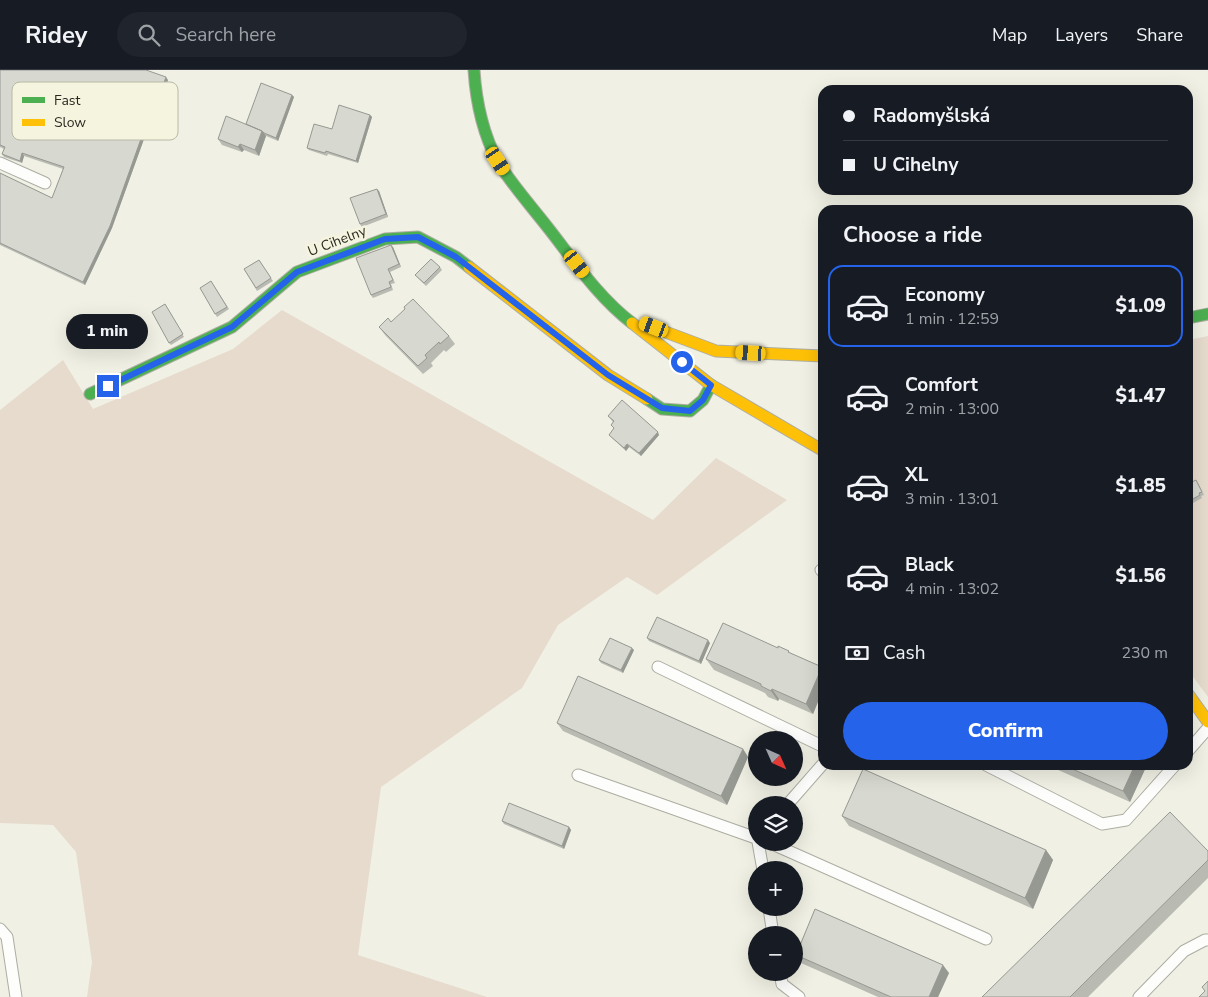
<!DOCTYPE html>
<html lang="en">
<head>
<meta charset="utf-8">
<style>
	:root { --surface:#171b24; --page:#20242c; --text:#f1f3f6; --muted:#9ea1a6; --line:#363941; --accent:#2563eb }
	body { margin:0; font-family:"Nunito Sans",sans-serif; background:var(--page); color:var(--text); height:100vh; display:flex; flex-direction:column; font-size:19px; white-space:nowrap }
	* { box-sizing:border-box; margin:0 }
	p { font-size:16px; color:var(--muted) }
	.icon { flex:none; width:28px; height:28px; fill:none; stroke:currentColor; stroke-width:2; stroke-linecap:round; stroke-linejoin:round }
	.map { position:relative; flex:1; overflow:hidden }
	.drawer { position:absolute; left:818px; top:135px; width:375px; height:565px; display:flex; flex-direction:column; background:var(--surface); border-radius:15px; box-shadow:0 5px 20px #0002 }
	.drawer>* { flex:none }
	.guide { position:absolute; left:818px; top:15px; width:375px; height:110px; border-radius:15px; box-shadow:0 5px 20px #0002; display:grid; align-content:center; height:110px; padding:0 25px; background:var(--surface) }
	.needle { width:32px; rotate:135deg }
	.controls { position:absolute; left:748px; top:661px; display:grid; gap:10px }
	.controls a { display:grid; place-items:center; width:55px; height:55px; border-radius:50%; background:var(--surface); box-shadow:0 5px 20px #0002; font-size:25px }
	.end { position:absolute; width:22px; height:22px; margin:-11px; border:6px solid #2563eb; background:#fff; box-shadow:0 0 0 2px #fff }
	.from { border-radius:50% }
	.bubble { position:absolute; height:35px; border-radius:18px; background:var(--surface); box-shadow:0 5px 20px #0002; font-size:16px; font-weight:800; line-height:35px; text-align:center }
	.car { position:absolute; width:15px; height:30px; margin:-15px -8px; border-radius:6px; box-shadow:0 0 4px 1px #0007; background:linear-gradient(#f5c518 24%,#345 0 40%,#f5c518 0 76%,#345 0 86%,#f5c518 0) }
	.guide b { display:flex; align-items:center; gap:18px; height:48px; font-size:19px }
	.guide b+b { border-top:1px solid var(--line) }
	.guide i { width:12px; height:12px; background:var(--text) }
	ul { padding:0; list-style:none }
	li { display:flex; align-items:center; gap:15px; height:82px; margin:0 10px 8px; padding:0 15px; border:2px solid transparent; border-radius:15px }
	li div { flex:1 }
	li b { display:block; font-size:19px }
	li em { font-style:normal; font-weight:800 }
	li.on { border-color:var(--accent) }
	li>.icon { width:45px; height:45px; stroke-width:1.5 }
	h2 { padding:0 25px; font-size:22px; line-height:60px }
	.pay { display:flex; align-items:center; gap:12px; height:55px; padding:0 25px; font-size:19px }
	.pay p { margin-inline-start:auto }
	.action { display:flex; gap:10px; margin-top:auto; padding:10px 25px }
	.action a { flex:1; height:58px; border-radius:30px; background:var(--accent); color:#fff; font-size:20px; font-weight:800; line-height:58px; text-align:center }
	header { display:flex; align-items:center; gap:30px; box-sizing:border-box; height:70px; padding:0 25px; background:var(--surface); border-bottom:1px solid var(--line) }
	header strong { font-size:24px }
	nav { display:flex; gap:28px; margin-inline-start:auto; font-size:18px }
	.search { width:350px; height:45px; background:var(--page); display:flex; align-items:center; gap:12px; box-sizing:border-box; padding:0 18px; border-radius:28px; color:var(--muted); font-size:19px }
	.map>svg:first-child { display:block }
	.green { fill:#e6dbcd }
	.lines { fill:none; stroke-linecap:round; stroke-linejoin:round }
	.lane-casing { stroke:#adada3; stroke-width:13 }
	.fast-casing { stroke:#adada3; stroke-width:13 }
	.slow-casing { stroke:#adada3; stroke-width:13 }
	.lane { stroke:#fdfdfb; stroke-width:11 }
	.fast { stroke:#4caf50; stroke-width:11 }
	.slow { stroke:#ffc107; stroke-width:11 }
	.wall { fill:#b9bbb3 }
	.shaded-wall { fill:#969892 }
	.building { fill:#d7d9d0; stroke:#969892 }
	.route { stroke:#2563eb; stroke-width:6 }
	.labels { text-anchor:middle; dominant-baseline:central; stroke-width:5; stroke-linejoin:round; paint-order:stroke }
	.street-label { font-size:14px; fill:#292921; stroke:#f5f5df }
	.key { fill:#f5f5df; stroke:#b8b8a6; stroke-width:1 }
	.key-label { font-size:14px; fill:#292921 }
</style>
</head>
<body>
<header>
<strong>Ridey</strong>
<div class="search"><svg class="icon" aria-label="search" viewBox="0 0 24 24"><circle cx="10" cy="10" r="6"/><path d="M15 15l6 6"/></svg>Search here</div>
<nav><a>Map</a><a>Layers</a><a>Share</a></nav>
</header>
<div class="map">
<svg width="1208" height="927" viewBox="0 0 1208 927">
	<rect width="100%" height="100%" fill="#f0f0e4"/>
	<path class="green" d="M282,240L653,450L716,388L787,430L657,525L627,507L558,555L522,618L381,717L358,885L487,927H87L92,892L76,782L53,755L0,753V340L63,290L93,339L233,279Z
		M1208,266V627L1188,600V270Z"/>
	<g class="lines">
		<defs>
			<path id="lane" d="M0,93L45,113
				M821,500L822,501
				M658,597L822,676
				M1188,681L1208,658
				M986,695L1102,754L1126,750L1175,695
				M578,705L756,768
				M787,735L822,695
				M758,772L763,800
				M768,772L986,869
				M769,838L773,865
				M0,859L7,867L16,927
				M780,902L782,914L799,927
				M1139,927L1184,881L1205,870H1208"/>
			<path id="fast" d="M474,0C476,31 483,64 498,92C512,115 532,137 549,159C574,191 599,228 632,253
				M1188,248L1208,244
				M90,324L232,257L297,202L385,169L418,167L456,187L469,197
				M647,329L662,339L690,341L703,330L711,315"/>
			<path id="slow" d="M469,197L608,305L647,329
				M632,253L711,315L822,380
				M647,255L716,281L822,286
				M1188,624L1208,652"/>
		</defs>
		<use href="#lane" class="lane-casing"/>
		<use href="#fast" class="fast-casing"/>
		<use href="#slow" class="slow-casing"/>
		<use href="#lane" class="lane"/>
		<use href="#fast" class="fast"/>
		<use href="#slow" class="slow"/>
	</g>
	<path class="wall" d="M0,0L168,10L146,70L144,69L112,158L85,215L0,175V103L52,128L63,99L24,86L22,93L4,87L2,84L4,79L0,77Z
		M292,25L294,27L278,71L266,66L259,86L244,80L242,82L222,75L218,69L246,54Z
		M370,45L372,47L358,93L328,84L327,86L309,80L307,78Z
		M379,121L388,147L362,157L360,154Z
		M393,177L401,197L390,202L395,213L391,214L393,220L373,228L371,225Z
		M259,190L273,211L257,221L244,199Z
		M440,197L442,200L426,216L415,205Z
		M211,211L229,239L217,247L200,218Z
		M165,234L184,267L171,275L169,273Z
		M391,252L449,266L455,274L446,282L444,280L431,293L433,296L423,304L385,265L379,257Z
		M608,346L659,365L641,386L629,377L626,381L611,367L609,365L614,358L611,355L613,352Z
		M1198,413L1204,425L1201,426L1202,428L1193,433L1191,430Z
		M647,568L710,573L701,594L649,571Z
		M778,578L789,581L790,584L822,597V622L813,644L779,629L778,631L768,627L765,623L714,600L706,589Z
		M634,580L623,603L601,593L599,590Z
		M557,653L743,679L748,687L727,735L563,661Z
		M1047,695H1147L1130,732Z
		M842,746L1046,780L1053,790L1033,839L849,756Z
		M502,751L569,757L571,760L564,779L504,754Z
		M1208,781V808L1088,927H982Z
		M796,885L949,903L938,927H878L801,893Z"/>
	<path class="shaded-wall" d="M166,7L168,10L146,70L144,67Z
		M292,25L294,27L278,71L276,68Z
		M370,45L372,47L358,93L356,91Z
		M262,61L266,66L259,86L255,80Z
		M142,66L144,69L112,158L85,215L83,212Z
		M240,74L244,80L242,82L238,77Z
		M22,83L24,86L22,93L20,91Z
		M377,119L379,121L388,147L386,144Z
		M391,175L393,177L401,197L399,194Z
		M658,362L659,365L641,386L639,383Z
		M627,374L629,377L626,381L624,378Z
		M708,570L710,573L701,594L699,591Z
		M632,578L634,580L623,603L621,600Z
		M822,597V622L813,644L806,634Z
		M772,619L779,629L778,631L771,621Z
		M743,679L748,687L727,735L721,726Z
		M1135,695H1147L1130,732L1123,721Z
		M569,757L571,760L564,779L562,776Z
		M1046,780L1053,790L1033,839L1025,828Z
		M943,895L949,903L938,927H929Z"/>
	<path class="building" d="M0,0H146L166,7L144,67L142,66L110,156L83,212L0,173V103L52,128L64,97L22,83L20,91L2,84L5,77L0,75Z
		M261,13L292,25L276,68L264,63L262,61L246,54Z
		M339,35L370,45L356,91L326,81L325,83L307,78L314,54L332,59Z
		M226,46L262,61L255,80L240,74L238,77L218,69Z
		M377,119L386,144L360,154L350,128Z
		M391,175L399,194L388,199L393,210L389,212L391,217L371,225L356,188Z
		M431,189L440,197L424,213L415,205Z
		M259,190L271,208L256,218L244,199Z
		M211,211L227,237L215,244L200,218Z
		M413,229L449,266L440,274L439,272L425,285L427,288L418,296L379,257L388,248L391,252L405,239L404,237Z
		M165,234L183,264L169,273L152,242Z
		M622,330L658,362L639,383L627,374L624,378L609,365L614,358L611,355L614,351L608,346Z
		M1196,410L1202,422L1199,423L1200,425L1191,430L1188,422V414Z
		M657,547L708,570L699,591L647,568Z
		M723,553L778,578V576L789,581L788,582L822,597L806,634L772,619L771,621L761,616V614L706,589Z
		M610,568L632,578L621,600L599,590Z
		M578,606L743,679L721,726L557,653Z
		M1063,695H1135L1123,721Z
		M863,699L1046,780L1025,828L842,746Z
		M509,733L569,757L562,776L502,751Z
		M1170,742L1208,781V790L1070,927H982Z
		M815,839L943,895L929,927H891L796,885Z
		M1208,911V927H1199L1205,921L1202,917Z"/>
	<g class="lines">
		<path class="route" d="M108,316L232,257L297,202L385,169L418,167L456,187L608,305L662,338L690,341L703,330L711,315L682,292"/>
	</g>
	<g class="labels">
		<g class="street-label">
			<text transform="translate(337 171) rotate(-21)">U Cihelny</text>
		</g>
	</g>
	<rect x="12" y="12" width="166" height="58" rx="8" class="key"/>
	<rect x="22" y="27" width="23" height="6" fill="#4caf50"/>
	<rect x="22" y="49" width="23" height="7" fill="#ffc107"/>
	<g class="key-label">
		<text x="54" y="35">Fast</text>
		<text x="54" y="57">Slow</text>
	</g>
</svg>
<div class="controls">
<a><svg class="needle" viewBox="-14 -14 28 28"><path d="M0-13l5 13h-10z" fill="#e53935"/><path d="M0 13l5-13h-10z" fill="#9ea1a6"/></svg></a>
<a><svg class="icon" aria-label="layers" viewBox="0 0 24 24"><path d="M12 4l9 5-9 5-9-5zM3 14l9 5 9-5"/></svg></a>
<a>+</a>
<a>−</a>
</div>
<i class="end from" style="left:682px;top:292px"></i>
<i class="end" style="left:108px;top:316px"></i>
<div class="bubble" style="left:66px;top:244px;width:82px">1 min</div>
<i class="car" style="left:498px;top:91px;rotate:146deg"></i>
<i class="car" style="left:577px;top:194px;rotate:142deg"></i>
<i class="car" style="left:654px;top:257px;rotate:291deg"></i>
<i class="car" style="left:751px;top:283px;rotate:273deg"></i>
<div class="guide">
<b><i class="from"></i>Radomyšlská</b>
<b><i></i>U Cihelny</b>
</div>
<section class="drawer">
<h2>Choose a ride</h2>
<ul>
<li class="on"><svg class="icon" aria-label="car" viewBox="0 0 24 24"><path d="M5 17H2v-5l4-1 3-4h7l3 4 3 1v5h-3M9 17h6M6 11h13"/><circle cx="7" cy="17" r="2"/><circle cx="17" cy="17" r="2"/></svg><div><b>Economy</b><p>1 min · 12:59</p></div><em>$1.09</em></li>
<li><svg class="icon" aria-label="car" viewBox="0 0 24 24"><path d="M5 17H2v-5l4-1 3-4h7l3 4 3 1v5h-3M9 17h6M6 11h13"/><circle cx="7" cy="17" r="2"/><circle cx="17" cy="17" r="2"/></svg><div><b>Comfort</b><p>2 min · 13:00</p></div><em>$1.47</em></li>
<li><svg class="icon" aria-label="car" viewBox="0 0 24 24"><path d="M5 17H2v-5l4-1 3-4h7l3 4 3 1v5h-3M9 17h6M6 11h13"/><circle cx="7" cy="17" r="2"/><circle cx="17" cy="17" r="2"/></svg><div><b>XL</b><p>3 min · 13:01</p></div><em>$1.85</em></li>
<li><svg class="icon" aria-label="car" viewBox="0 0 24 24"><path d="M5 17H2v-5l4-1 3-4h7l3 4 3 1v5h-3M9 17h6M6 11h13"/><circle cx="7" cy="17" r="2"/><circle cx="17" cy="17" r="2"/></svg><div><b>Black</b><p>4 min · 13:02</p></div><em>$1.56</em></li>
</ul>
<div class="pay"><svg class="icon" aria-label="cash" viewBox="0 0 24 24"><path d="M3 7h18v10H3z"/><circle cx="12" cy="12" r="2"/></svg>Cash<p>230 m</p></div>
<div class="action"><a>Confirm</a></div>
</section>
</div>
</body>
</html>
